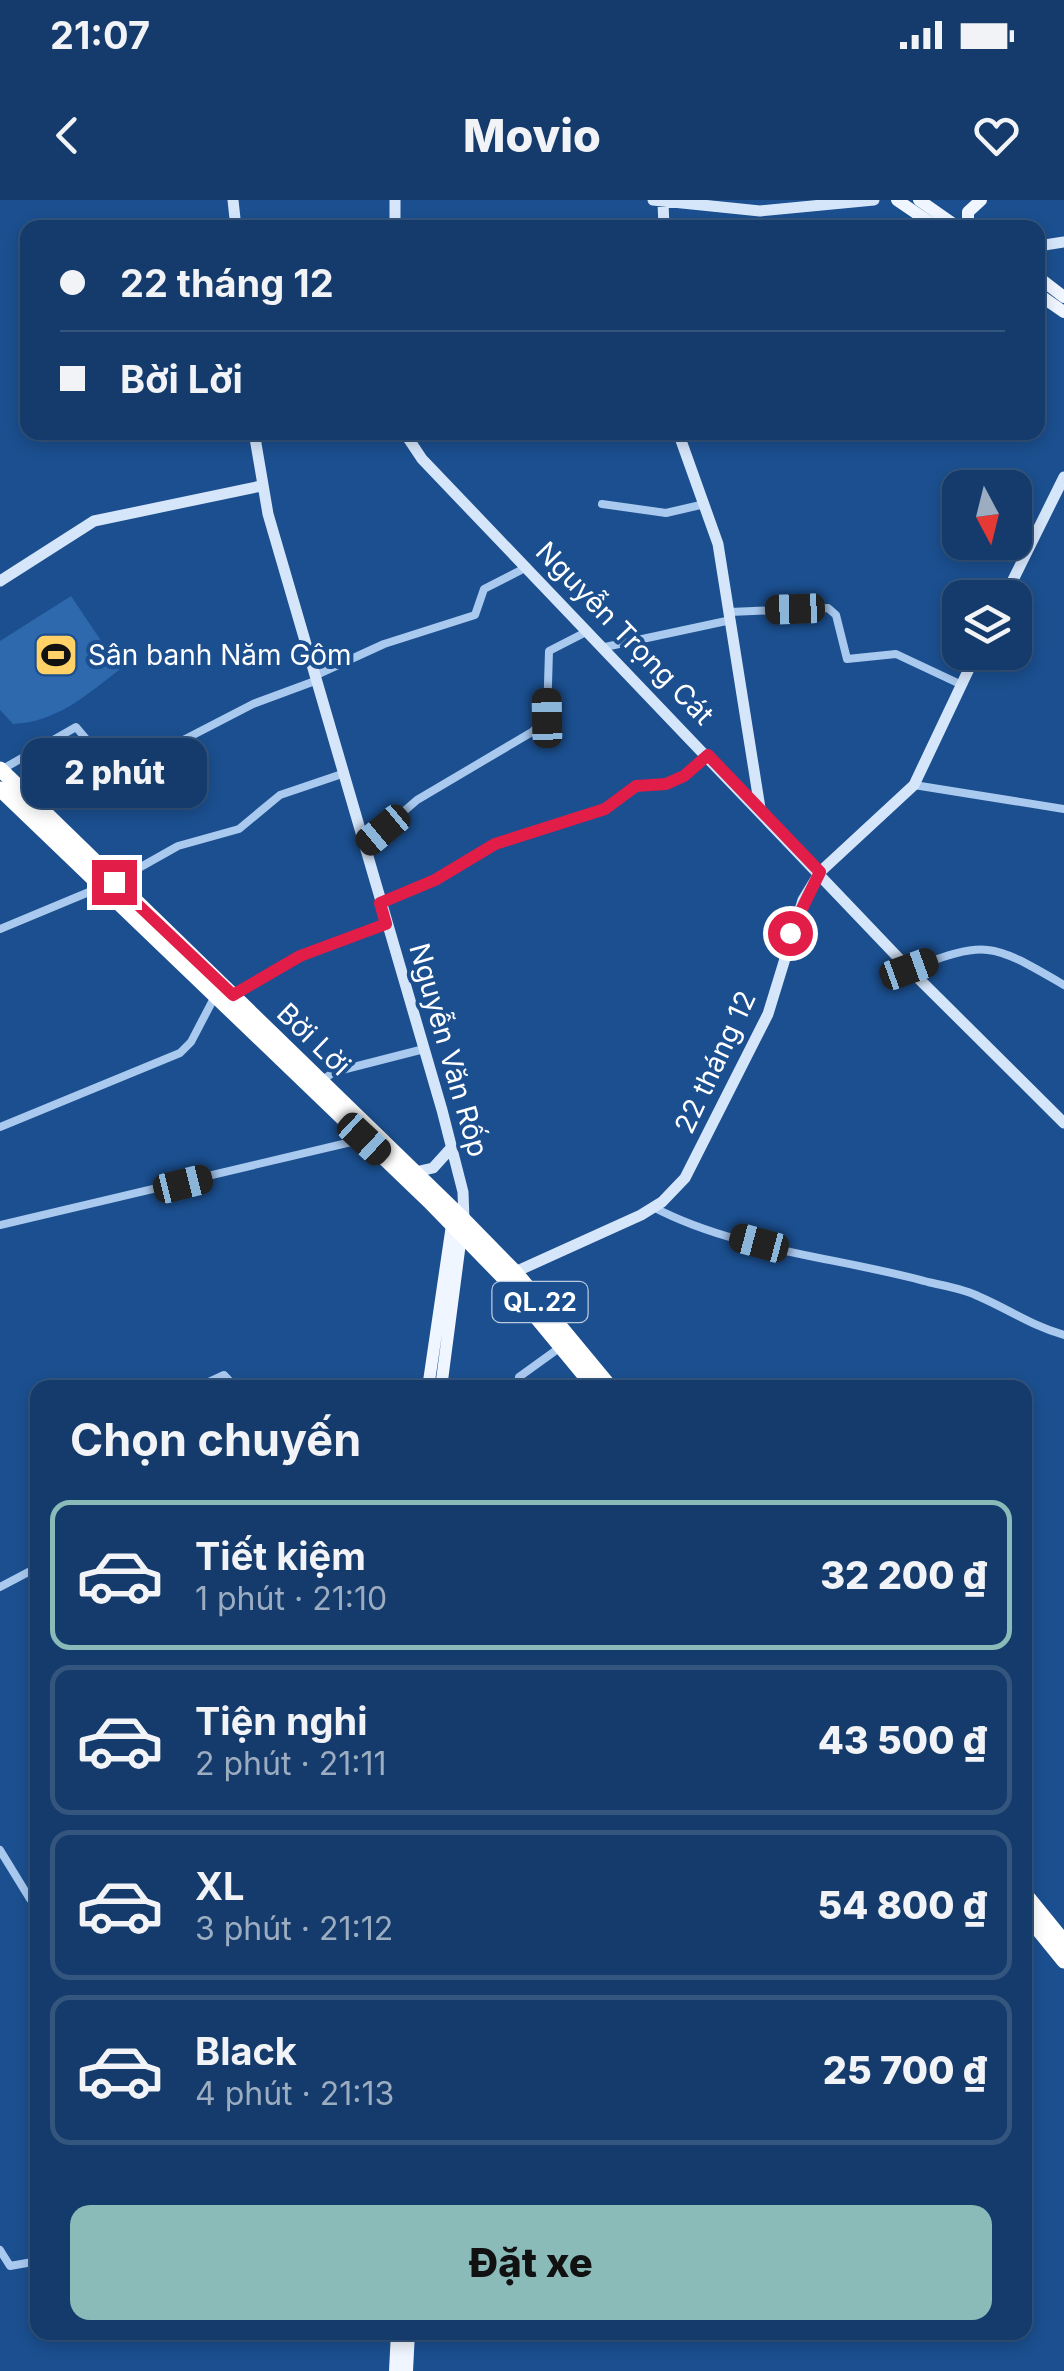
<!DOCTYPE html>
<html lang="vi">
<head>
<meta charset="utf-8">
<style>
	:root { --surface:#143b6b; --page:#214673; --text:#f1f3f6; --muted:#9dadc1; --line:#33557e; --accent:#8bbbb9 }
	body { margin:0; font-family:Inter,sans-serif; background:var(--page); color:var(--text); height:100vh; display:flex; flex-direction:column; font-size:38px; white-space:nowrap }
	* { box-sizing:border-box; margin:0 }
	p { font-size:32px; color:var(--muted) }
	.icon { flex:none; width:55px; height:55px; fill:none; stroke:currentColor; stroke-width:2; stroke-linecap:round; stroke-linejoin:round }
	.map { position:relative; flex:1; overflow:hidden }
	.details { position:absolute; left:30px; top:1180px; width:1002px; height:960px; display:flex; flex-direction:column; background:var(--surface); border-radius:20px; box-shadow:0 5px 15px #0003,0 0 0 2px var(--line) }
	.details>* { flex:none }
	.hud { position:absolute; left:20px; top:20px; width:1025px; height:220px; border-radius:20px; box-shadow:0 5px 15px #0003,0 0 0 2px var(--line); display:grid; align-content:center; height:220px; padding:0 40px; background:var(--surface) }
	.needle { width:65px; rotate:173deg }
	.buttons { position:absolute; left:942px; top:270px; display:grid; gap:20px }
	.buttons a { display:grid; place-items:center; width:90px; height:90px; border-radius:20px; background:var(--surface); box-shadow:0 5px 15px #0003,0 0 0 2px var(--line); font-size:50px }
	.end { position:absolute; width:45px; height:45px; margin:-22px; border:12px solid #e11d48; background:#fff; box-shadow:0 0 0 5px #fff }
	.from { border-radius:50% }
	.bubble { position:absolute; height:70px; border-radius:20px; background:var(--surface); box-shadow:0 5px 15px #0003,0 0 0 2px var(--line); font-size:32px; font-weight:800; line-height:70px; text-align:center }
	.car { position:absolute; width:30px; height:60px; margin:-30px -15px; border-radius:12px; box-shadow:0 0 8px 2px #0007; background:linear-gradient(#222 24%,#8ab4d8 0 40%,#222 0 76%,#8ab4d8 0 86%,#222 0) }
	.hud b { display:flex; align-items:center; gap:35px; height:95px; font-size:38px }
	.hud b+b { border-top:2px solid var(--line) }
	.hud i { width:25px; height:25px; background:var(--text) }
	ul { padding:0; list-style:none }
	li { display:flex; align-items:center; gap:30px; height:150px; margin:0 20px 15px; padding:0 20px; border:5px solid var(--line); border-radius:20px }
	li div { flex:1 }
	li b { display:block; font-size:38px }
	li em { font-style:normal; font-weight:800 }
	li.selected { border-color:var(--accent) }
	li>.icon { width:90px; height:90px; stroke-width:1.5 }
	h2 { padding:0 40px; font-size:45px; line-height:120px }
	.cta { display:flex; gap:20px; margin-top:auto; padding:20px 40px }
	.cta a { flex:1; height:115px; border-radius:20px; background:var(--accent); color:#111; font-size:40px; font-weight:800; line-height:115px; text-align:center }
	.status { display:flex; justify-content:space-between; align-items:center; height:70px; padding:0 50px; background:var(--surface); direction:ltr }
	.status svg { height:28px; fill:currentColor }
	header { display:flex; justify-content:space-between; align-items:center; height:130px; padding:0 40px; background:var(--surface); font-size:45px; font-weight:800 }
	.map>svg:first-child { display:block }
	.park { fill:#2e69ad }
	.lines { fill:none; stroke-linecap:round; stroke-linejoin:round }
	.street { stroke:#a9c9ee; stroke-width:8 }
	.secondary { stroke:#d6e6fa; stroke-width:11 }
	.primary { stroke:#f0f6ff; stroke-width:12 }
	.highway { stroke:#fff; stroke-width:15 }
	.route { stroke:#e11d48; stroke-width:12 }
	.labels { text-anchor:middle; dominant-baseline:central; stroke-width:8; stroke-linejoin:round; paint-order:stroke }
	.shield { fill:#1b4f8f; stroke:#bbcadd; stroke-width:2.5 }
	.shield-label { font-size:25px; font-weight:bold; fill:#fff }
	.street-label { font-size:28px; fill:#fff; stroke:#1b4f8f }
	.poi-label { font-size:28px; fill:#fff; stroke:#1b4f8f; text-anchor:start }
</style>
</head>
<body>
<div class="status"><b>21:07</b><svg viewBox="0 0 49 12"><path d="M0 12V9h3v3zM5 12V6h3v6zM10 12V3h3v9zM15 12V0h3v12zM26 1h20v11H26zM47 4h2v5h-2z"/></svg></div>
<header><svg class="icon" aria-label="back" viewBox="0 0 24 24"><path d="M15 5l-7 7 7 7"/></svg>Movio<svg class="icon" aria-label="heart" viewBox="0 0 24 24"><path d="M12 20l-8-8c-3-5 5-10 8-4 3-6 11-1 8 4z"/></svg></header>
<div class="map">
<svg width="1064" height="2171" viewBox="0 0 1064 2171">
	<rect width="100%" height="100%" fill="#1b4f8f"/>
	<path class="park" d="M71,396L120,469C87,495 57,522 13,524L0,510V441Z"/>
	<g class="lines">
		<path class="street" d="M602,304L666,313L705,304
			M730,412L828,408L836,415L847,459L896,454L962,485
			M605,447L731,420
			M314,476L384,444L475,415L484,389L527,367
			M1,570L76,527L98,553L151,555L164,550L253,504L315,481
			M914,585L1064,609
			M365,645L417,600L532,532L547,518L549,451L588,431
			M114,682L178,646L239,629L280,595L342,574
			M380,703L435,680L495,644L605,609L636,586L666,583L683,576L708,555
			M0,729L101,687
			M909,769C988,740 990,742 1064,785
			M233,795L300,756L386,724
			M321,881L334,872L424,849
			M0,927L180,853L191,842L214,798
			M653,1007C737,1051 838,1057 928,1082C945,1086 965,1089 980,1097C1010,1110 1032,1126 1064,1135
			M0,1025L364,939
			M196,1188L224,1175L236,1188
			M518,1188L519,1177L562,1146
			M0,1387L38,1367
			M0,1650L30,1699L38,1698
			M0,2050L10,2066L38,2061"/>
		<path class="secondary" d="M233,0L236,28
			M395,0V28
			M653,0L760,11L874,0
			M663,2L664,28
			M1038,46L1064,42
			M254,232L268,314L442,910L463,992L464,1020
			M404,232L422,259L909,769L1064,923
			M678,232L718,344L760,608
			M0,381L94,321L261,286
			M1004,398L1064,277
			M415,972L433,968L452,947
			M515,1072L641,1015L662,1002L685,978L768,814L803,700L820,672L914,585L977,452"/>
		<path class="primary" d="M897,0L938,28
			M919,0L959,28
			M968,28V12L981,0
			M1038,77L1064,97
			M1038,94L1064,112
			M428,1188L452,1025
			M441,1188L461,1035
			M395,2171L397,2132
			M407,2171L409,2132"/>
		<path class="highway" d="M0,569L464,1020L515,1072L611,1188
			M0,589L429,1001L505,1079L595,1188
			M1025,1694L1064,1742
			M1025,1713L1064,1761"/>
	</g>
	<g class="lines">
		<path class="route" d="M114,682L233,795L300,756L386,724L380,703L435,680L495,644L605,609L636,586L666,584L684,576L708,555L820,672L790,733"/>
	</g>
	<defs>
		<symbol id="stadium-square" viewBox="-11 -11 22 22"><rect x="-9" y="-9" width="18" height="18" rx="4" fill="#ffd166" stroke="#1b4f8f"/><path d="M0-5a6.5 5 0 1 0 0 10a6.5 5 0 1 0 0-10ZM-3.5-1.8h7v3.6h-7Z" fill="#111"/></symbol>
	</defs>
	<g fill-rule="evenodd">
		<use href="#stadium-square" x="31" y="430" width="50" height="50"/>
	</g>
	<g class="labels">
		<rect class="shield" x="492.5" y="1082" width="95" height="40" rx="8"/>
		<g class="shield-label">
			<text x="540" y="1102">QL.22</text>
		</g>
		<g class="street-label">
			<text transform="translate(625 433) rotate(46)">Nguyễn Trọng Cát</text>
			<text transform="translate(314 839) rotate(44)">Bời Lời</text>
			<text transform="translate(449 850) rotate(74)">Nguyễn Văn Rốp</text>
			<text transform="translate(715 862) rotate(-65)">22 tháng 12</text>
		</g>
		<g class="poi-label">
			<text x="88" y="455">Sân banh Năm Gôm</text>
		</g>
	</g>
</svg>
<div class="buttons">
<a><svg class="needle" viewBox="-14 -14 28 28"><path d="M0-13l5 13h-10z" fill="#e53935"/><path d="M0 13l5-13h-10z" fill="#9dadc1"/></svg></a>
<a><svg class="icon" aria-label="layers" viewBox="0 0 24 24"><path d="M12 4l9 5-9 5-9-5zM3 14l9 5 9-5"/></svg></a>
</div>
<i class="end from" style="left:790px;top:733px"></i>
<i class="end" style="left:114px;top:682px"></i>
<div class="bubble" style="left:22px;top:538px;width:185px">2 phút</div>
<i class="car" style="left:795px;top:409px;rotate:268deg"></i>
<i class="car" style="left:547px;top:518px;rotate:359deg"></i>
<i class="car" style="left:383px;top:630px;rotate:230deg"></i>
<i class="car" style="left:909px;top:769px;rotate:70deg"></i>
<i class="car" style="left:364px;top:939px;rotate:133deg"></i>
<i class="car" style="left:183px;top:984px;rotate:76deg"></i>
<i class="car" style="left:759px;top:1043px;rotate:285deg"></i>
<div class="hud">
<b><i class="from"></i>22 tháng 12</b>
<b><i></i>Bời Lời</b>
</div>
<section class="details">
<h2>Chọn chuyến</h2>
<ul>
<li class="selected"><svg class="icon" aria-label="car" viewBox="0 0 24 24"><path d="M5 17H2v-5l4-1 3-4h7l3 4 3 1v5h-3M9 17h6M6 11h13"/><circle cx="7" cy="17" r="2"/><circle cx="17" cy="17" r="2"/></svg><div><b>Tiết kiệm</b><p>1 phút · 21:10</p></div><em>32 200 ₫</em></li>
<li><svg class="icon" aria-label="car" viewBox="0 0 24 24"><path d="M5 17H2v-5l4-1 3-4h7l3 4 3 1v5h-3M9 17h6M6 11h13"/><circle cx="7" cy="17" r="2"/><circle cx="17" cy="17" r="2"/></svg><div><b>Tiện nghi</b><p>2 phút · 21:11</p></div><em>43 500 ₫</em></li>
<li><svg class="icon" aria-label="car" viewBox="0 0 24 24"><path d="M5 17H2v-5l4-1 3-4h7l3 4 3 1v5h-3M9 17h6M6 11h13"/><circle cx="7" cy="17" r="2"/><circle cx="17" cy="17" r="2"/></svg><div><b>XL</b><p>3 phút · 21:12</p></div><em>54 800 ₫</em></li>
<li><svg class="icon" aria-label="car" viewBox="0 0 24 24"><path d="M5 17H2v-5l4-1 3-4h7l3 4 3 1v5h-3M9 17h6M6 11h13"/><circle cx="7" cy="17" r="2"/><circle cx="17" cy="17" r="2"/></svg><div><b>Black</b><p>4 phút · 21:13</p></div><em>25 700 ₫</em></li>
</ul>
<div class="cta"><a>Đặt xe</a></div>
</section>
</div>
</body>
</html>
